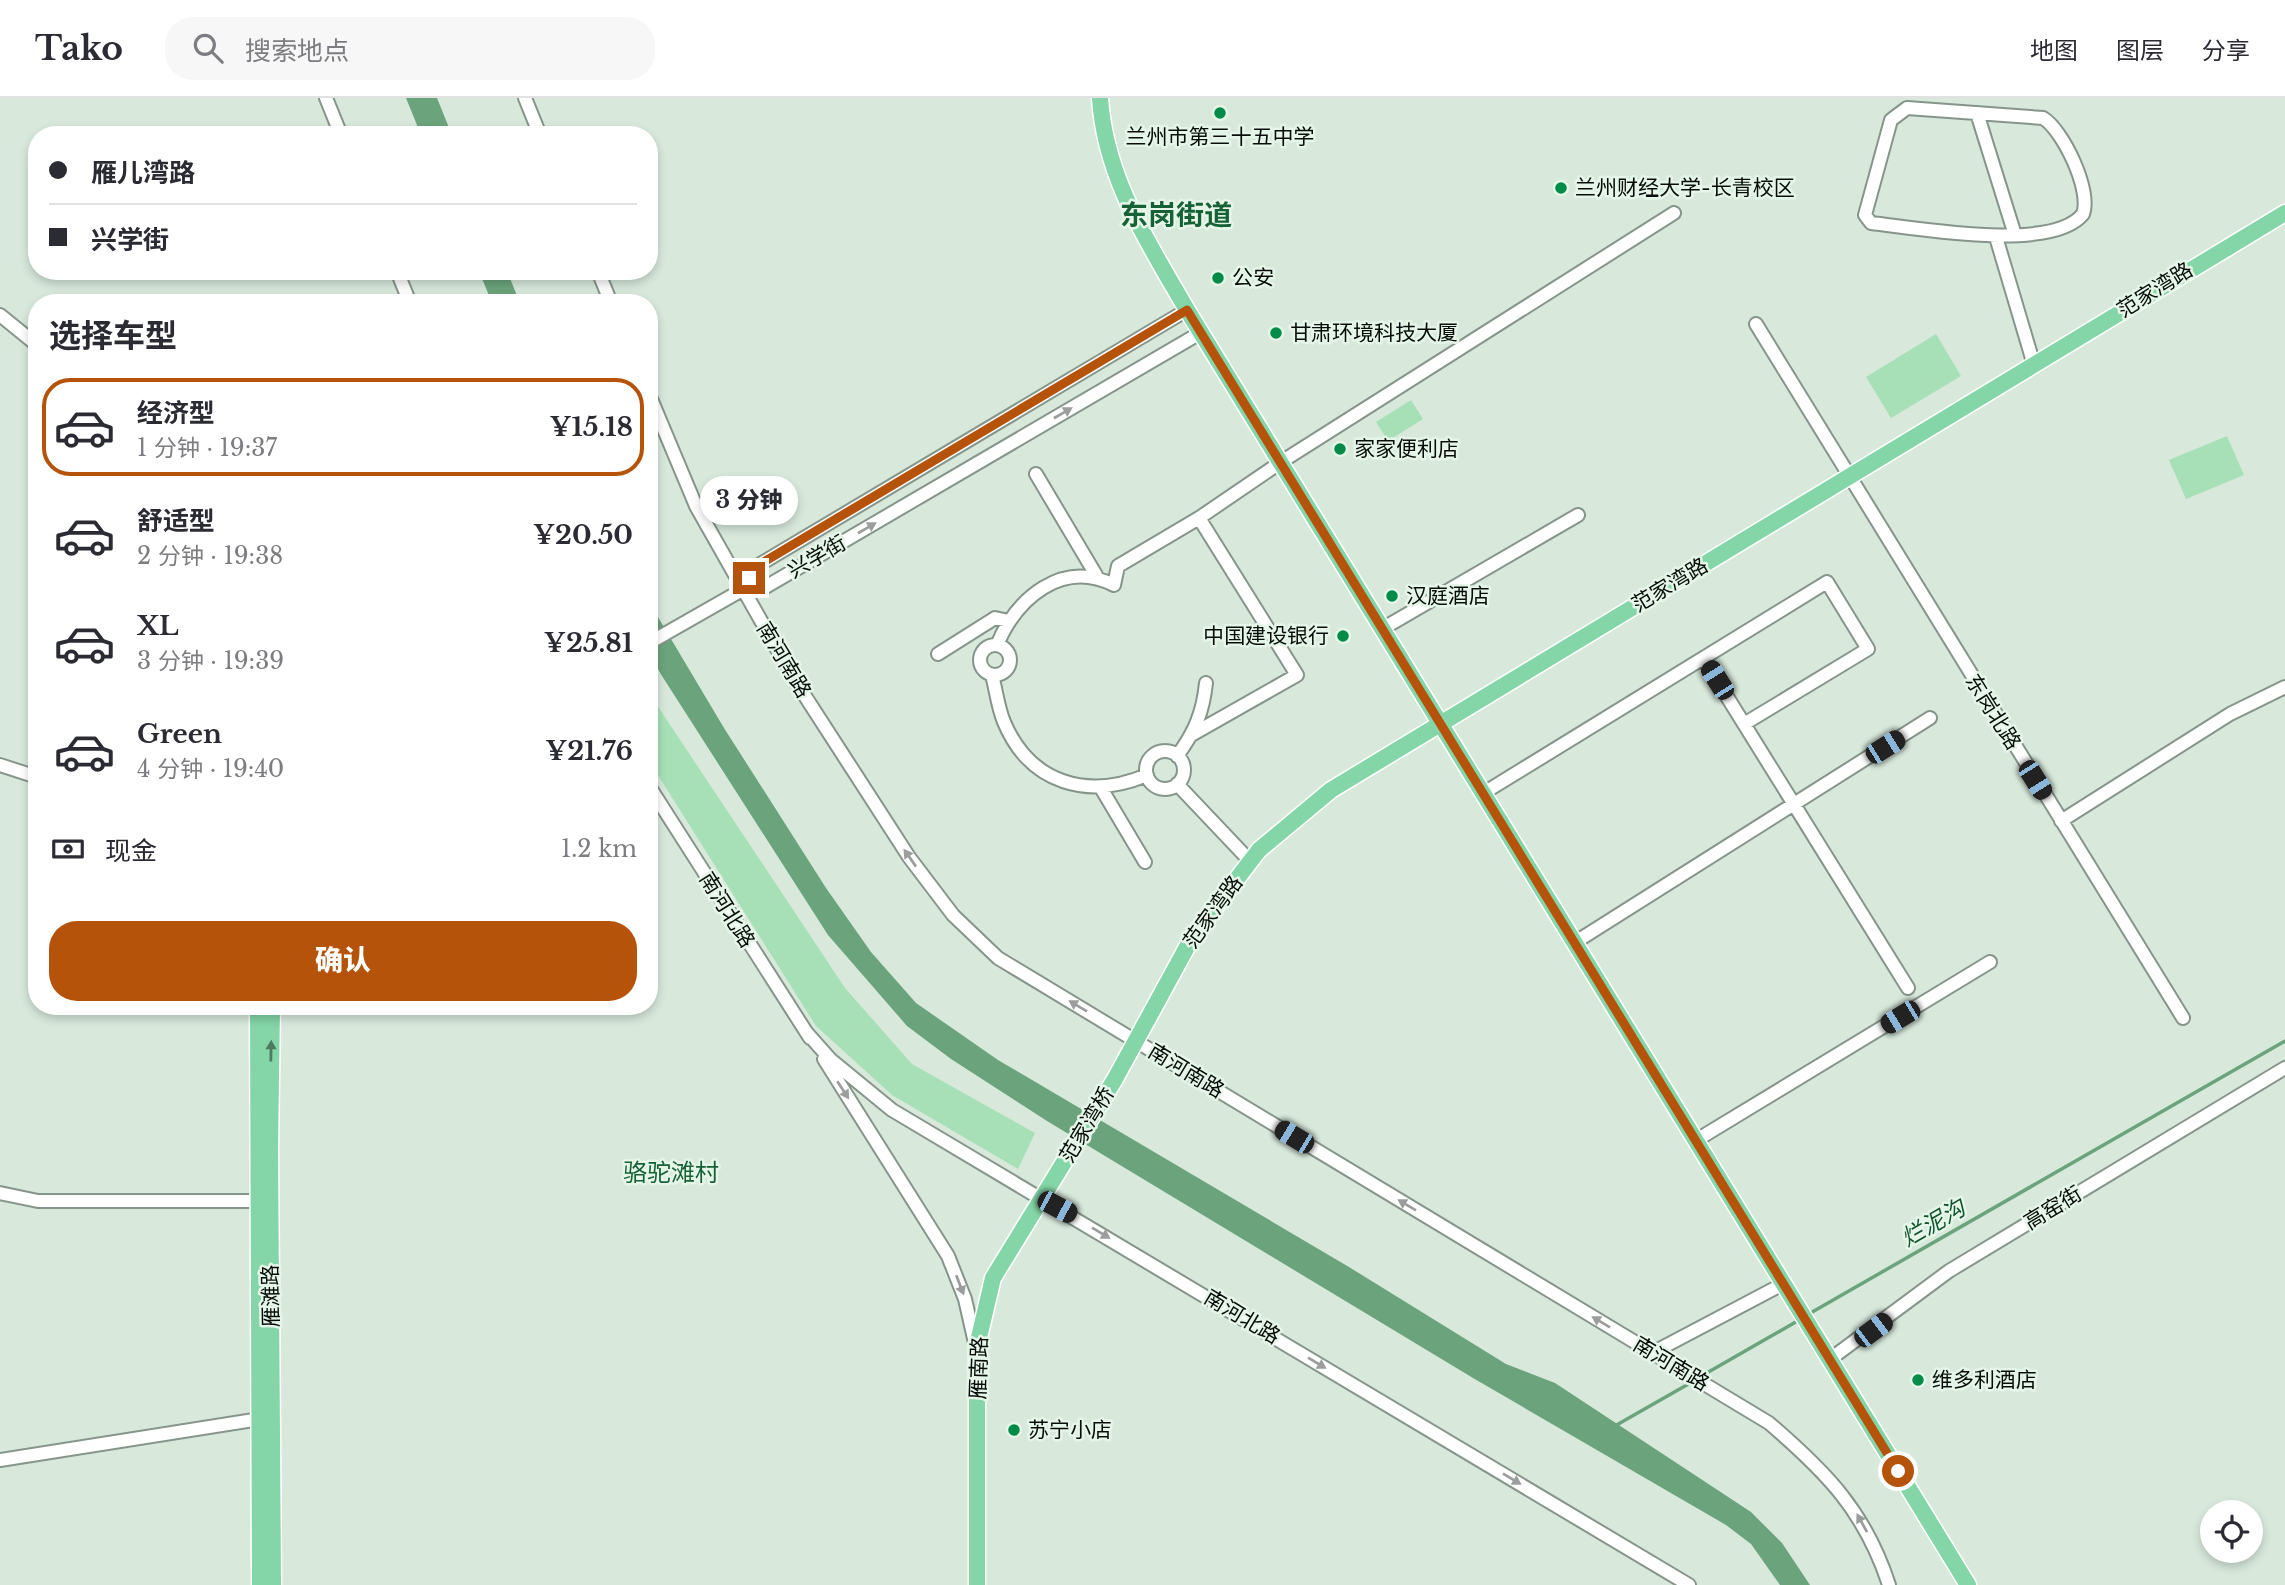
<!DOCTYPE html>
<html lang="zh">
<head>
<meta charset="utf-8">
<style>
	:root { --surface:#fff; --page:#f7f7f7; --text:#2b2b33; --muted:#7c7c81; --line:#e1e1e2; --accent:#b45309 }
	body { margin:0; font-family:"Libre Baskerville","Noto Sans SC",serif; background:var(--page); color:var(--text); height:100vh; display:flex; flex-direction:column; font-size:26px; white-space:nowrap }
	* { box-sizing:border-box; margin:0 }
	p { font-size:23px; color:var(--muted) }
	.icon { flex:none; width:38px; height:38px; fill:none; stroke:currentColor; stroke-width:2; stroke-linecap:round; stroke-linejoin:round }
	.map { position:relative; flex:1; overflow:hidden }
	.side { position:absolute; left:28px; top:196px; width:630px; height:721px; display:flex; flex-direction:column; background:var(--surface); border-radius:28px; box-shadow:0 4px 10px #0003 }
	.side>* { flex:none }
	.banner { position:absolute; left:28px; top:28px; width:630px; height:154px; border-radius:28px; box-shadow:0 4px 10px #0003; display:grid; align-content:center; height:154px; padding:0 21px; background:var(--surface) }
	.controls { position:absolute; left:2200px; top:1402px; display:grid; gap:14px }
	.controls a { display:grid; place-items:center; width:63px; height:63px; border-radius:50%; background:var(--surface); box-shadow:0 4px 10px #0003; font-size:35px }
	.end { position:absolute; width:32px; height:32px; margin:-16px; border:9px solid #b45309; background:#fff; box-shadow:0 0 0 4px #fff }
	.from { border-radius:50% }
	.bubble { position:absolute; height:49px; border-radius:24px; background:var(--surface); box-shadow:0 4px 10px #0003; font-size:23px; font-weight:800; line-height:49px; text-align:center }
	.car { position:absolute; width:21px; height:42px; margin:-21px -10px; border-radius:9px; box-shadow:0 0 5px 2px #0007; background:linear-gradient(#222 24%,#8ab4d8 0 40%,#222 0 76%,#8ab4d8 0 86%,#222 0) }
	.banner b { display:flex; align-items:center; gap:24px; height:66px; font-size:26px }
	.banner b+b { border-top:2px solid var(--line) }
	.banner i { width:18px; height:18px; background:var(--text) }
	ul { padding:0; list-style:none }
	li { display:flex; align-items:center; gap:21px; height:98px; margin:0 14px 10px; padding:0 7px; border:4px solid transparent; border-radius:28px }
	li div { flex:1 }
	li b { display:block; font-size:26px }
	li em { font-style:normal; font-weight:800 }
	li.selected { border-color:var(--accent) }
	li>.icon { width:63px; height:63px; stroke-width:1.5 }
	h2 { padding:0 21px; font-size:32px; line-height:84px }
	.pay { display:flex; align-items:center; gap:18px; height:77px; padding:0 21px; font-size:26px }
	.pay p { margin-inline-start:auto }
	.primary-button { display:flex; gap:14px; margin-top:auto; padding:14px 21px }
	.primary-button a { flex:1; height:80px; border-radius:28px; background:var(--accent); color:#fff; font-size:28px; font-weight:800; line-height:80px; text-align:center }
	header { display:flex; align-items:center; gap:42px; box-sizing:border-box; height:98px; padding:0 35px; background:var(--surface); border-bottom:2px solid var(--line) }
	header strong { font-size:33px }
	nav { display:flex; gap:38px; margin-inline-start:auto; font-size:24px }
	.search { width:490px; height:63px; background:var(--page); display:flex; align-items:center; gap:18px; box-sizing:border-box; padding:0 24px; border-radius:28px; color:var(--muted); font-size:26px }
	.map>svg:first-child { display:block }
	.green { fill:#a7e0b7 }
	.water { fill:#6ba47c }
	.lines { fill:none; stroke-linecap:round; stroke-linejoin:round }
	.stream { stroke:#6ba47c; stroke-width:3.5 }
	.minor-casing { stroke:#86958a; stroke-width:16 }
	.major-casing { stroke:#fff; stroke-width:19 }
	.minor { stroke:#fff; stroke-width:12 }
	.major { stroke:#84d5a7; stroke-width:16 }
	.oneway { fill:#9c9e9d }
	.oneway2 { fill:#4c7b60 }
	.route { stroke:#b45309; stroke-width:9 }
	.poi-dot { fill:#008b49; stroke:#e5f6e9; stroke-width:2.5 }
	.labels { text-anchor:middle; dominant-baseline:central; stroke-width:5; stroke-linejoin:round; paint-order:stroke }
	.poi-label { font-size:21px; fill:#080d09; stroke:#e5f6e9; text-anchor:start }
	.street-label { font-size:21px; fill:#080d09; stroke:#e5f6e9 }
	.water-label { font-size:23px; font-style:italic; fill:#12542e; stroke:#e5f6e9 }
	.quarter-label { font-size:24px; fill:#176136; stroke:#e5f6e9 }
	.district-label { font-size:28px; font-weight:bold; fill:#176136; stroke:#e5f6e9 }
</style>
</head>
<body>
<header>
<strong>Tako</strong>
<div class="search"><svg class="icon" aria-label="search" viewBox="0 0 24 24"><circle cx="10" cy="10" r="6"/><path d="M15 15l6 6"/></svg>搜索地点</div>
<nav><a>地图</a><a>图层</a><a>分享</a></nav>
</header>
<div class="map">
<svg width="2285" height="1487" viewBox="0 0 2285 1487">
	<rect width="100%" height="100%" fill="#d8e9dc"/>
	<path class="green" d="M1936,236L1961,278L1891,320L1866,279Z
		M1411,302L1423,321L1388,343L1376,324Z
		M2227,338L2244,377L2186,401L2169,362Z
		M649,595L845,890L912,966L1035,1035L1018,1071L892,997L816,928L649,663Z"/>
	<path class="water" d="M406,0H437L452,37H421Z
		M479,173H507L520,205H492Z
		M649,504L724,630L826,790L871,854L916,905L998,962L1349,1169L1506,1266L1555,1285L1751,1414L1782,1445L1810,1487H1780L1751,1446L1726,1427L1473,1280L1047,1023L951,961L907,928L828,837L662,578L649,555Z"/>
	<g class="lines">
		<path class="stream" d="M1807,1217L2285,943
			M1698,1280L1801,1221
			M1613,1329L1692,1284"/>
		<defs>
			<path id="minor" d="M326,0L341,37
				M525,0L540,37
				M1907,10L2043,20C2063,32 2092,93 2083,116C2052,155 1917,130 1871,125L1865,117L1891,22Z
				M1977,15L2015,137
				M1996,139L2034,267
				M397,173L410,205
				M598,173L611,205
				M0,217L37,247
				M1756,226L2183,920
				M649,296L696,408L794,581L909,759L953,817L998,860L1769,1325C1826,1374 1865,1413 1889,1487
				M1036,376L1096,477
				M742,492L762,491L1200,235
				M1382,531L1578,417
				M649,545L742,492L757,468L1187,212
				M997,547C1017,500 1062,461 1114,487L1118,468L1199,420L1281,364L1674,115
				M980 562a15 15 0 1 1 30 0a15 15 0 1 1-30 0Z
				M938,556L995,520L1009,523
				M1703,560L1908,890
				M992,577C996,592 998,610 1004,624C1030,686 1088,702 1147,677
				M1193,636L1297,577L1199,420
				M1146 672a19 19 0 1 1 38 0a19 19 0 1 1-38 0Z
				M1177,658C1195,634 1203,614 1206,585
				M0,667L37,679
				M1177,686L1250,763
				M649,688L810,940
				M1101,690L1145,764
				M1482,696L1827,484L1868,551L1744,626
				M2061,723L2230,616L2285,589
				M1574,845L1930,620
				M807,935L831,962L892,1012L1689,1487
				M824,961L948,1158L965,1201L975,1245
				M1695,1043L1990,864
				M0,1095L38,1103H258
				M1652,1255L1783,1186
				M1829,1262L1949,1173L2285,970
				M0,1362L260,1321"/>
			<path id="major" d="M1100,0C1105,80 1148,144 1187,212L1968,1487
				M258,908L260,1487
				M272,908L270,1051L273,1487
				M977,1487V1248L993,1180L1115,981L1193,838L1259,752L1331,692L2285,115"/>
		</defs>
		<use href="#minor" class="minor-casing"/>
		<use href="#major" class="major-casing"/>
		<use href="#minor" class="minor"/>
		<use href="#major" class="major"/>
	</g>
	<defs><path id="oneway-solid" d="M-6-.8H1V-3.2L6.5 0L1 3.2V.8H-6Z" transform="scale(1.75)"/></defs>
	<g class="oneway">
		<use href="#oneway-solid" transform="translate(1063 315) rotate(-30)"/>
		<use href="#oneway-solid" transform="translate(867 430) rotate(-30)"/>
		<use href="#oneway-solid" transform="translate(910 760) rotate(-125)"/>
		<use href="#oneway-solid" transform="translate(1078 908) rotate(-149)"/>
		<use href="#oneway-solid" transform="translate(843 992) rotate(57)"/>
		<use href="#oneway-solid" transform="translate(1407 1107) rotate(-149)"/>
		<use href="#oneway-solid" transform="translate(1101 1135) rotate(31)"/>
		<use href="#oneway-solid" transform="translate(960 1187) rotate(69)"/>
		<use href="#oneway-solid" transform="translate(1601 1224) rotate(-149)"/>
		<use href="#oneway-solid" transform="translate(1317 1265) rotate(31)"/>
		<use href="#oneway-solid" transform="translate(1512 1381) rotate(31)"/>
		<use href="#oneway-solid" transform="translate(1862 1425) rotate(-119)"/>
	</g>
	<use class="oneway2" href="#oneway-solid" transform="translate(271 953) rotate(-89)"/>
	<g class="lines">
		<path class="route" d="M749,480L757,468L1187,212L1898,1373"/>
	</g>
	<g class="poi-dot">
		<circle cx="1220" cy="15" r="7"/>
		<circle cx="1561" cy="90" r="7"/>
		<circle cx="1218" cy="180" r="7"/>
		<circle cx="1276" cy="235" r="7"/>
		<circle cx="1340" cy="351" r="7"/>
		<circle cx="1392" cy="498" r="7"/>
		<circle cx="1343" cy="538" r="7"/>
		<circle cx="1918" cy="1282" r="7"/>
		<circle cx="1014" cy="1332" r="7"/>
	</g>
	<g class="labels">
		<g class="poi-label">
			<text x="1220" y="39" text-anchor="middle">兰州市第三十五中学</text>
			<text x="1575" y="90">兰州财经大学-长青校区</text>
			<text x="1232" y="180">公安</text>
			<text x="1290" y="235">甘肃环境科技大厦</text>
			<text x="1354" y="351">家家便利店</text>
			<text x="1406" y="498">汉庭酒店</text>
			<text x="1329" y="538" text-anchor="end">中国建设银行</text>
			<text x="1932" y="1282">维多利酒店</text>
			<text x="1028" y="1332">苏宁小店</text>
		</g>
		<g class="street-label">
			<text transform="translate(2155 192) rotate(-32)">范家湾路</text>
			<text transform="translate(817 459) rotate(-30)">兴学街</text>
			<text transform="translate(1670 487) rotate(-31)">范家湾路</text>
			<text transform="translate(784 562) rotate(59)">南河南路</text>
			<text transform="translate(1993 614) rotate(58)">东岗北路</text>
			<text transform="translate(727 812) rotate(58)">南河北路</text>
			<text transform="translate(1213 814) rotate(-54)">范家湾路</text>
			<text transform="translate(1186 973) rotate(31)">南河南路</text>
			<text transform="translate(1087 1027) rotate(-59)">范家湾桥</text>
			<text transform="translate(2053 1110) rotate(-31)">高窑街</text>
			<text transform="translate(271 1198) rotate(-91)">雁滩路</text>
			<text transform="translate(1242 1219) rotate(31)">南河北路</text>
			<text transform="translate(1671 1266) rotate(31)">南河南路</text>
			<text transform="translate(979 1270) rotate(-88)">雁南路</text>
		</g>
		<g class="water-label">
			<text transform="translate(1933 1125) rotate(-30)">烂泥沟</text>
		</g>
		<g class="quarter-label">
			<text x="671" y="1074">骆驼滩村</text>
		</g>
		<g class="district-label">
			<text x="1176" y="117">东岗街道</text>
		</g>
	</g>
</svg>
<div class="controls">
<a><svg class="icon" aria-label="locate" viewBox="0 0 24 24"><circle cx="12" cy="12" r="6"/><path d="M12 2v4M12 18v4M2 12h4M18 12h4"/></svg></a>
</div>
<i class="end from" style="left:1898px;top:1373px"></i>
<i class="end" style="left:749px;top:480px"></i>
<div class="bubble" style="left:700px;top:378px;width:98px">3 分钟</div>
<i class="car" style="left:1717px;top:582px;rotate:328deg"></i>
<i class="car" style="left:1885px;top:649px;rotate:58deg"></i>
<i class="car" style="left:2035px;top:682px;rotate:148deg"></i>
<i class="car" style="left:1900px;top:919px;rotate:239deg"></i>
<i class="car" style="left:1294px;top:1039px;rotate:301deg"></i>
<i class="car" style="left:1057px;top:1109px;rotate:118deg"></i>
<i class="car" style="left:1873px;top:1232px;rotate:53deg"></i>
<div class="banner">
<b><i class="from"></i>雁儿湾路</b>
<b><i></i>兴学街</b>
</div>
<section class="side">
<h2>选择车型</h2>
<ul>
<li class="selected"><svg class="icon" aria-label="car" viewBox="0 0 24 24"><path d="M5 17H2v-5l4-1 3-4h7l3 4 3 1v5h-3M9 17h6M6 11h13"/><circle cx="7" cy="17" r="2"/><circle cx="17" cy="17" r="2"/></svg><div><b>经济型</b><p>1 分钟 · 19:37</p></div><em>¥15.18</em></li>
<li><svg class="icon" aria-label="car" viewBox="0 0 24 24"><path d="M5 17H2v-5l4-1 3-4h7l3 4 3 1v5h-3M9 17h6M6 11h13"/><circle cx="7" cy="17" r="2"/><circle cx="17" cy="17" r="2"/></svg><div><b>舒适型</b><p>2 分钟 · 19:38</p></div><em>¥20.50</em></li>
<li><svg class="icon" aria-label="car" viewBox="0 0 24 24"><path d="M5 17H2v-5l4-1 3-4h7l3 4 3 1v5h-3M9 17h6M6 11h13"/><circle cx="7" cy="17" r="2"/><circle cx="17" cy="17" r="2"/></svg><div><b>XL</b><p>3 分钟 · 19:39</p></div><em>¥25.81</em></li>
<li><svg class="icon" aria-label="car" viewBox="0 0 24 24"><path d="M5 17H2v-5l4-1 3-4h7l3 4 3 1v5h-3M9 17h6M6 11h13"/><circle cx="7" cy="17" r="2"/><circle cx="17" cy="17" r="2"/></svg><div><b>Green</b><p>4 分钟 · 19:40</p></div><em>¥21.76</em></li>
</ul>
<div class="pay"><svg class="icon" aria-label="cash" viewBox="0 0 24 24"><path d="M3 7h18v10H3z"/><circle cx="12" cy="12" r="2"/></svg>现金<p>1.2 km</p></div>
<div class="primary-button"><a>确认</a></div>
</section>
</div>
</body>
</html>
